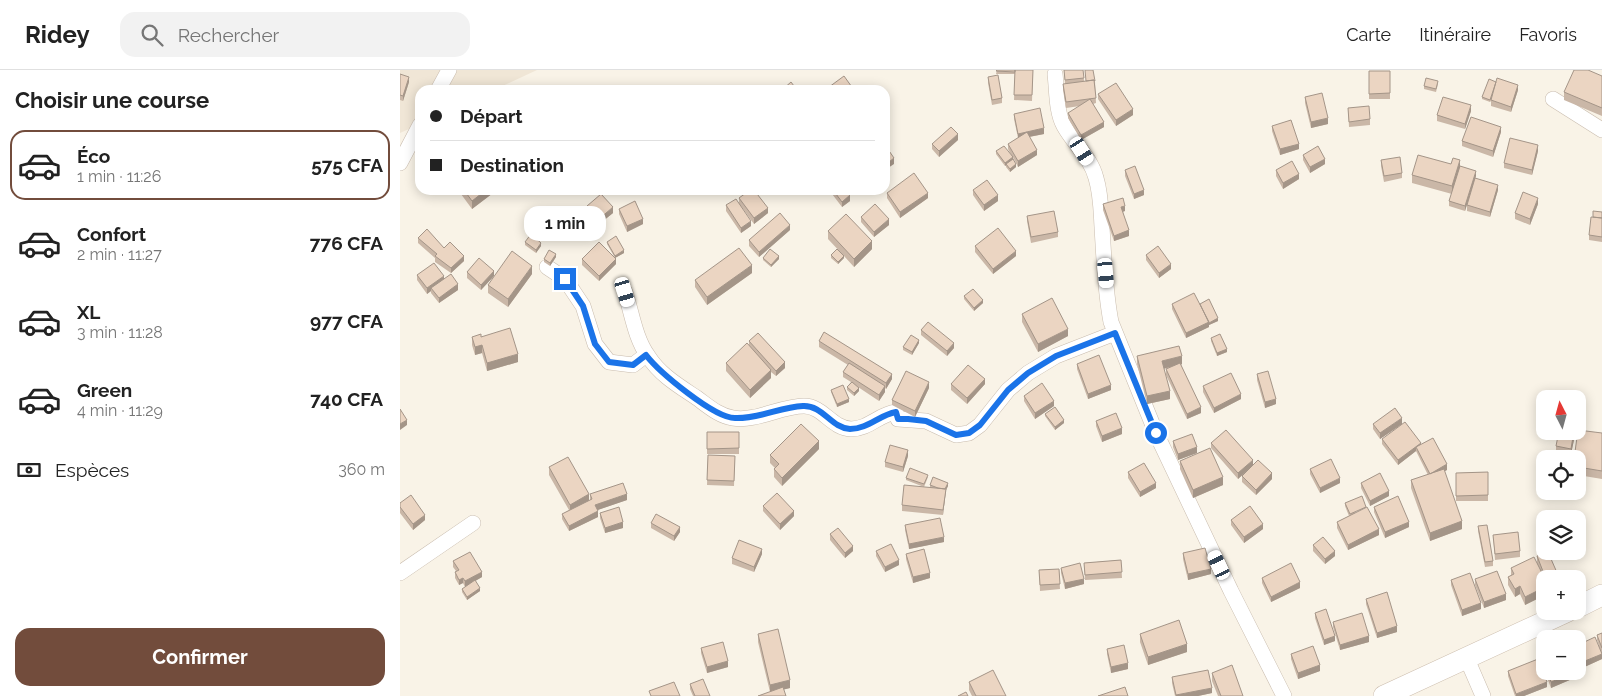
<!DOCTYPE html>
<html lang="fr">
<head>
<meta charset="utf-8">
<style>
	:root { --surface:#fff; --page:#f2f2f2; --text:#222; --muted:#767676; --line:#e0e0e0; --accent:#724c3c }
	body { margin:0; font-family:Raleway,sans-serif; background:var(--page); color:var(--text); height:100vh; display:flex; flex-direction:column; font-size:19px; white-space:nowrap }
	* { box-sizing:border-box; margin:0 }
	p { font-size:16px; color:var(--muted) }
	.icon { flex:none; width:28px; height:28px; fill:none; stroke:currentColor; stroke-width:2; stroke-linecap:round; stroke-linejoin:round }
	.map { position:relative; flex:1; overflow:hidden }
	.sheet { display:flex; flex-direction:column; background:var(--surface); width:400px }
	.sheet>* { flex:none }
	.top-card { position:absolute; left:15px; top:15px; width:475px; height:110px; border-radius:15px; box-shadow:0 2px 12px #0003; display:grid; align-content:center; height:110px; padding:0 15px; background:var(--surface) }
	.needle { width:32px; rotate:354deg }
	.fabs { position:absolute; left:1136px; top:320px; display:grid; gap:10px }
	.fabs a { display:grid; place-items:center; width:50px; height:50px; border-radius:10px; background:var(--surface); box-shadow:0 2px 12px #0003; font-size:25px }
	.end { position:absolute; width:22px; height:22px; margin:-11px; border:6px solid #1a73e8; background:#fff; box-shadow:0 0 0 2px #fff }
	.from { border-radius:50% }
	.bubble { position:absolute; height:35px; border-radius:15px; background:var(--surface); box-shadow:0 2px 12px #0003; font-size:16px; font-weight:700; line-height:35px; text-align:center }
	.car { position:absolute; width:15px; height:30px; margin:-15px -8px; border-radius:6px; box-shadow:0 0 4px 1px #0007; background:linear-gradient(#fff 24%,#345 0 40%,#fff 0 76%,#345 0 86%,#fff 0) }
	.top-card b { display:flex; align-items:center; gap:18px; height:48px; font-size:19px }
	.top-card b+b { border-top:1px solid var(--line) }
	.top-card i { width:12px; height:12px; background:var(--text) }
	ul { padding:0; list-style:none }
	li { display:flex; align-items:center; gap:15px; height:70px; margin:0 10px 8px; padding:0 5px; border:2px solid transparent; border-radius:15px }
	li div { flex:1 }
	li b { display:block; font-size:19px }
	li em { font-style:normal; font-weight:700 }
	li.active { border-color:var(--accent) }
	li>.icon { width:45px; height:45px; stroke-width:1.5 }
	h2 { padding:0 15px; font-size:22px; line-height:60px }
	.pay { display:flex; align-items:center; gap:12px; height:55px; padding:0 15px; font-size:19px }
	.pay p { margin-inline-start:auto }
	.action { display:flex; gap:10px; margin-top:auto; padding:10px 15px }
	.action a { flex:1; height:58px; border-radius:15px; background:var(--accent); color:#fff; font-size:20px; font-weight:700; line-height:58px; text-align:center }
	header { display:flex; align-items:center; gap:30px; box-sizing:border-box; height:70px; padding:0 25px; background:var(--surface); border-bottom:1px solid var(--line) }
	header strong { font-size:24px }
	nav { display:flex; gap:28px; margin-inline-start:auto; font-size:18px }
	.search { width:350px; height:45px; background:var(--page); display:flex; align-items:center; gap:12px; box-sizing:border-box; padding:0 18px; border-radius:15px; color:var(--muted); font-size:19px }
	main { display:flex; flex:1; min-height:0 }
	.map>svg:first-child { display:block }
	.residential { fill:#f0e6d6 }
	.lines { fill:none; stroke-linecap:round; stroke-linejoin:round }
	.street-casing { stroke:#c9bcae; stroke-width:16 }
	.secondary-casing { stroke:#ccbdad; stroke-width:22 }
	.street { stroke:#fff; stroke-width:15 }
	.secondary { stroke:#fff; stroke-width:21 }
	.wall { fill:#cab7a7 }
	.shaded-wall { fill:#a49588 }
	.building { fill:#ebd5c2; stroke:#a49588 }
	.route { stroke:#1a73e8; stroke-width:6 }
</style>
</head>
<body>
<header>
<strong>Ridey</strong>
<div class="search"><svg class="icon" aria-label="search" viewBox="0 0 24 24"><circle cx="10" cy="10" r="6"/><path d="M15 15l6 6"/></svg>Rechercher</div>
<nav><a>Carte</a><a>Itinéraire</a><a>Favoris</a></nav>
</header>
<main>
<section class="sheet">
<h2>Choisir une course</h2>
<ul>
<li class="active"><svg class="icon" aria-label="car" viewBox="0 0 24 24"><path d="M5 17H2v-5l4-1 3-4h7l3 4 3 1v5h-3M9 17h6M6 11h13"/><circle cx="7" cy="17" r="2"/><circle cx="17" cy="17" r="2"/></svg><div><b>Éco</b><p>1 min · 11:26</p></div><em>575 CFA</em></li>
<li><svg class="icon" aria-label="car" viewBox="0 0 24 24"><path d="M5 17H2v-5l4-1 3-4h7l3 4 3 1v5h-3M9 17h6M6 11h13"/><circle cx="7" cy="17" r="2"/><circle cx="17" cy="17" r="2"/></svg><div><b>Confort</b><p>2 min · 11:27</p></div><em>776 CFA</em></li>
<li><svg class="icon" aria-label="car" viewBox="0 0 24 24"><path d="M5 17H2v-5l4-1 3-4h7l3 4 3 1v5h-3M9 17h6M6 11h13"/><circle cx="7" cy="17" r="2"/><circle cx="17" cy="17" r="2"/></svg><div><b>XL</b><p>3 min · 11:28</p></div><em>977 CFA</em></li>
<li><svg class="icon" aria-label="car" viewBox="0 0 24 24"><path d="M5 17H2v-5l4-1 3-4h7l3 4 3 1v5h-3M9 17h6M6 11h13"/><circle cx="7" cy="17" r="2"/><circle cx="17" cy="17" r="2"/></svg><div><b>Green</b><p>4 min · 11:29</p></div><em>740 CFA</em></li>
</ul>
<div class="pay"><svg class="icon" aria-label="cash" viewBox="0 0 24 24"><path d="M3 7h18v10H3z"/><circle cx="12" cy="12" r="2"/></svg>Espèces<p>360 m</p></div>
<div class="action"><a>Confirmer</a></div>
</section>
<div class="map">
<svg width="1202" height="626" viewBox="0 0 1202 626">
	<rect width="100%" height="100%" fill="#f9f3e7"/>
	<path class="residential" d="M0,0H137L94,20H20V54L0,63Z"/>
	<g class="lines">
		<defs>
			<path id="street" d="M655,4C657,20 656,42 664,56C674,74 691,88 696,108C701,124 701,141 702,157C704,189 705,221 711,252L756,363L831,521L884,626
				M38,20L49,0
				M1153,29L1202,60
				M0,93L20,55
				M147,197L165,209L183,236L195,274L209,292L233,295L246,285
				M225,222C232,243 235,268 248,286C260,305 279,316 297,328C308,336 319,346 333,348C356,352 381,336 404,336C423,336 431,358 451,359C469,359 479,344 496,342L498,349L526,351L556,365L569,363L580,355L608,320L628,303L656,286L715,263
				M0,503L73,453
				M1067,589L1083,626"/>
			<path id="secondary" d="M1178,537L1202,525
				M984,626L1168,541"/>
		</defs>
		<use href="#street" class="street-casing"/>
		<use href="#secondary" class="secondary-casing"/>
		<use href="#street" class="street"/>
		<use href="#secondary" class="secondary"/>
	</g>
	<path class="wall" d="M597,0H633L632,31L614,30L615,4H596Z
		M664,0H683L684,11H695L696,33L693,34L704,57L681,70L668,48V43L680,36L666,38L663,20V14H665Z
		M969,1L990,23V29H969Z
		M0,4L9,12L3,31L0,30Z
		M1202,6V46L1164,30V22Z
		M588,7L602,28V33L592,35L588,13Z
		M1038,14L1036,22L1024,19V16Z
		M1118,20L1111,42L1091,36V31L1090,32L1082,29V27Z
		M698,24L733,45L716,56L698,29Z
		M905,27L928,54L911,58L905,33Z
		M948,38L970,49V55L949,57Z
		M1071,41L1065,59L1037,51V45Z
		M614,44L644,64L629,67L637,85L618,97L613,87L616,97L610,102L606,97V95L605,96L596,84V81L611,85L608,79V74L618,68L614,49Z
		M872,56L899,79L880,85L872,61Z
		M1101,62L1093,87L1062,76V71Z
		M558,70L539,87L532,79V74Z
		M1138,81L1132,105L1104,98V93Z
		M903,85L925,94L910,103L903,90Z
		M981,90L1002,103V108L984,112L981,96Z
		M1060,97L1076,106L1075,108L1098,120L1090,147L1067,141V135L1070,125L1065,141L1049,136V131L1052,124L1012,113V105Z
		M725,100L744,125L734,129L725,106Z
		M876,100L899,109L883,119L876,106Z
		M58,120H97L72,139Z
		M429,120H446L450,131L442,137Z
		M573,120L598,131L584,141L573,125Z
		M487,123L528,128L500,148L487,128Z
		M339,128L368,143L354,154L341,136L351,156L341,163L326,141V135L339,133Z
		M703,134L725,141L723,142L729,166L714,171L703,140Z
		M1138,134L1130,155L1115,149V143Z
		M187,136L213,143L198,155L187,141Z
		M219,139L243,154L227,162L219,144Z
		M1202,142V172L1189,170V165Z
		M627,146L658,162V167L631,173L627,151Z
		M461,147L489,155L474,167L461,152Z
		M390,160L359,187L349,176V170Z
		M428,161L472,179L454,197L444,186V188L438,194L431,188V185H443L428,169Z
		M18,168L44,178L64,191L51,203L35,192V188L18,173Z
		M125,172L141,176L136,183L125,175Z
		M207,172L224,183L215,188L207,174Z
		M575,176L616,186L593,204L575,182Z
		M746,185L771,199L759,208L746,190Z
		M156,187L150,196L144,192V189Z
		M363,188L379,189L371,197L363,190Z
		M182,189L216,194L199,211L182,195Z
		M67,202L94,206L81,220L67,208Z
		M352,203L307,235L295,217V210Z
		M132,204L108,237L88,223V215Z
		M17,205L44,209L58,220L39,233L31,223V221L27,224L17,210Z
		M564,226L583,233L574,241L564,229Z
		M772,234H800L818,251L809,255V254V257L786,268L772,239Z
		M622,244L668,266L638,282L622,252Z
		M521,260L554,278L547,286L521,265Z
		M72,267H81L118,292L87,301L82,283L75,285L72,275Z
		M811,268L827,282L817,286L811,271Z
		M349,271L385,298L376,306L371,302V308L350,328L326,301V293L349,275Z
		M419,271L492,309L486,319L485,318V322L479,331L455,315L459,321L454,326L447,320V317L451,312L443,307V302L448,295L419,277Z
		M519,273L512,285L503,280V277Z
		M737,286L782,294L781,295L801,343L787,349L766,305V299L771,297L764,299L770,329L747,334L737,294Z
		M677,294L711,320L688,329L677,299Z
		M857,304L876,334L865,338L857,310Z
		M551,314H585L567,334L551,320Z
		M803,316L841,329L814,343L803,322Z
		M529,318L515,347L492,335V330Z
		M431,320L449,332L437,337L431,322Z
		M624,326L654,336L635,349L624,331Z
		M645,344L664,353L655,360L645,346Z
		M696,351L722,364L702,372L696,356Z
		M973,354H1002L980,369L973,359Z
		M307,362H339V384H307Z
		M1202,363V409L1178,405V389Z
		M1175,365L1171,384L1156,381V376Z
		M982,369L1021,375L1047,400L1044,401L1062,459L1030,471L1011,418V410L1028,405L1016,381L998,395L982,374Z
		M773,371L797,383L778,390L773,377Z
		M811,373L853,395L872,409L856,425L842,412V406L853,396L838,409L811,378Z
		M419,379L382,416L374,407V399L375,398L370,393V385Z
		M308,385L335,386L334,416L307,415Z
		M508,386L503,402L485,397V392Z
		M780,391L823,415L793,428L780,399Z
		M149,397L189,430H190V424L227,430L197,440L198,447L169,461L162,449V444L169,440L149,405Z
		M910,399L940,413L920,423L910,404Z
		M728,402L756,418L740,427L728,408Z
		M1088,402V431H1056V403Z
		M528,407L524,417L530,418V415L548,416L546,420L543,445L502,441V435L524,417L506,410V408Z
		M961,413L989,426L970,436L961,418Z
		M0,433L25,450L13,460L0,443Z
		M945,433L979,465L948,480L937,458V452L949,446L945,436Z
		M363,436L394,446L380,460L363,441Z
		M974,437L1009,457L985,468L974,442Z
		M200,443L223,458L205,463L200,448Z
		M831,450L863,459L844,473L831,455Z
		M251,453L280,462L274,471L251,458Z
		M505,455L544,472L509,479L505,460Z
		M1078,456L1093,491V496L1085,497L1078,461Z
		M430,464L453,481L445,488L430,470Z
		M1093,465L1120,481V487L1095,490Z
		M913,475L935,486L925,494L913,481Z
		M476,481L499,495L485,502L476,486Z
		M783,483L811,504L788,510L783,489Z
		M362,484L354,502L332,494V488Z
		M506,484L530,508L513,513L506,489Z
		M1137,486L1158,509H1145V525L1125,535L1120,524L1115,527L1108,515V507L1111,505V498L1137,492Z
		M721,490L722,508L685,510L684,493Z
		M53,491L82,507L75,511L80,521L67,530L62,522V519L65,517L63,513L59,515L55,508V502L56,501L53,497Z
		M661,498L684,514L665,519L661,503Z
		M659,499L660,519L640,521L639,500Z
		M862,508L900,518L871,532L862,513Z
		M1075,509L1106,530L1084,538L1075,515Z
		M1051,510L1081,539L1062,546L1051,515Z
		M966,529L997,562L977,568L966,534Z
		M915,543L935,571L924,575L915,548Z
		M933,552L969,572L940,580L933,557Z
		M1202,563V589L1180,599L1178,593V575L1199,576L1197,570V565Z
		M358,564L390,618L370,622L358,572Z
		M740,564L787,582L748,595L740,572Z
		M301,578L328,597L307,603L301,583Z
		M707,579L728,599L711,603L707,584Z
		M891,584L920,601L898,609L891,589Z
		M1145,585V601H1178L1179,606L1151,618L1141,592V587Z
		M1108,601L1147,617L1124,626H1115L1108,606Z
		M812,603L843,626H818L812,611Z
		M772,607L812,623L798,626H775L772,613Z
		M569,612L606,626H572L569,620Z
		M290,614L310,626H293L290,619Z"/>
	<path class="shaded-wall" d="M9,7V12L3,31V26Z
		M1118,15V20L1111,42V37Z
		M1071,35V41L1065,59V54Z
		M733,39V45L716,56V50Z
		M928,48V54L911,58V52Z
		M704,52V57L681,70V65Z
		M1101,57V62L1093,87V81Z
		M644,58V64L618,69V64Z
		M558,64V70L539,87V81Z
		M899,74V79L880,85V79Z
		M1138,75V81L1132,105V100Z
		M637,80V85L618,97V91Z
		M613,87V90L605,96V93Z
		M494,88V94L485,100V95Z
		M925,89V94L910,103V97Z
		M1060,90V98L1052,124V116Z
		M616,94V97L610,102V99Z
		M1076,101V106L1065,141V136Z
		M899,104V109L883,119V113Z
		M1098,115V120L1090,147V142Z
		M86,120H97L72,139V131Z
		M744,120V125L734,129V124Z
		M528,123V128L500,148V142Z
		M450,125V131L442,137V132Z
		M598,125V131L584,141V135Z
		M1138,128V134L1130,155V149Z
		M725,136V141L721,142V137Z
		M213,137V143L198,155V150Z
		M368,138V143L354,154V148Z
		M243,149V154L227,162V156Z
		M489,149V155L474,167V162Z
		M351,151V156L341,163V158Z
		M390,155V160L359,187V182Z
		M729,160V166L714,171V166Z
		M472,171V179L454,197V189Z
		M141,173V176L136,183V180Z
		M224,180V183L215,188V186Z
		M616,181V186L593,204V199Z
		M156,184V187L150,196V193Z
		M64,186V191L51,203V198Z
		M379,186V189L371,197V195Z
		M444,186V188L438,194V192Z
		M216,189V194L199,211V206Z
		M771,194V199L759,208V203Z
		M352,195V203L307,235V227Z
		M132,196V204L108,237V229Z
		M94,201V206L81,220V215Z
		M44,206V211L31,218V221L27,224V218Z
		M58,214V220L39,233V228Z
		M583,230V233L574,241V238Z
		M818,248V251L809,255V253Z
		M809,252V257L786,268V263Z
		M668,259V266L638,282V274Z
		M519,270V273L512,285V282Z
		M554,273V278L547,286V281Z
		M82,275V283L75,285V277Z
		M827,279V282L817,286V283Z
		M118,284V292L87,301V293Z
		M782,286V294L762,299V291Z
		M385,292V298L376,306V301Z
		M371,300V308L350,328V320Z
		M492,304V309L486,319V313Z
		M585,309V314L567,334V328Z
		M529,312V318L515,347V341Z
		M711,315V320L688,329V324Z
		M485,316V322L479,331V325Z
		M459,318V321L454,326V323Z
		M770,321V329L747,334V326Z
		M841,324V329L814,343V338Z
		M449,329V332L437,337V334Z
		M876,329V334L865,338V332Z
		M654,331V336L635,349V343Z
		M801,337V343L787,349V344Z
		M1002,348V354L980,369V363Z
		M7,350V355L0,360V354Z
		M664,350V353L655,360V357Z
		M722,358V364L702,372V366Z
		M1175,361V365L1171,384V379Z
		M419,371V379L382,416V408Z
		M1021,373V378L1016,377V381L998,395V390Z
		M797,377V383L778,390V384Z
		M508,380V386L503,402V397Z
		M853,390V395L838,409V403Z
		M1047,394V400L1030,409V404Z
		M872,403V409L856,425V420Z
		M823,407V415L793,428V420Z
		M940,408V413L920,423V418Z
		M548,413V416L546,420L543,445L544,421Z
		M756,413V418L740,427V422Z
		M989,421V426L970,436V431Z
		M189,424V432L170,443V435Z
		M227,424V430L195,441V435Z
		M198,441V447L169,461V456Z
		M394,441V446L380,460V454Z
		M25,445V450L13,460V454Z
		M1062,451V459L1030,471V463Z
		M223,452V458L205,463V458Z
		M1009,452V457L985,468V462Z
		M863,454V459L844,473V467Z
		M280,457V462L274,471V466Z
		M979,459V465L948,480V475Z
		M544,467V472L509,479V474Z
		M453,476V481L445,488V483Z
		M362,479V484L354,502V497Z
		M935,481V486L925,494V489Z
		M499,490V495L485,502V497Z
		M811,499V504L788,510V504Z
		M82,502V507L65,517V511Z
		M530,503V508L513,513V507Z
		M1158,505V509H1149Z
		M63,508V513L59,515V510Z
		M684,509V514L665,519V513Z
		M900,512V518L871,532V527Z
		M1120,516V524L1115,527V519Z
		M1145,517V525L1125,535V527Z
		M80,518V521L67,530V527Z
		M1106,524V530L1084,538V532Z
		M1081,533V539L1062,546V540Z
		M997,556V562L977,568V563Z
		M935,566V571L924,575V570Z
		M969,566V572L940,580V575Z
		M787,574V582L748,595V587Z
		M1202,584V589L1180,599V593Z
		M328,591V597L307,603V597Z
		M728,593V599L711,603V597Z
		M920,595V601L898,609V603Z
		M1179,601V606L1151,618V612Z
		M390,610V618L370,623V615Z
		M1147,612V617L1124,626H1116V624Z
		M812,618V623L798,626H776V625Z"/>
	<path class="building" d="M597,0H615V2L596,1Z
		M615,0H633L632,25H614Z
		M664,0H683L684,8L665,10Z
		M685,0H693L695,11L694,10L686,11Z
		M1174,0H1188L1202,6V38L1164,22Z
		M969,1H990V23L969,24Z
		M0,4L9,7L3,26L0,25Z
		M598,5L602,28L592,30L588,7Z
		M444,6L454,20H425Z
		M1026,8L1038,11L1036,19L1024,16Z
		M1097,8L1118,15L1111,37L1091,30Z
		M1089,9L1096,12L1090,30L1082,27Z
		M694,10L696,28L666,32L663,14Z
		M391,12L397,20H382Z
		M716,13L733,39L716,50L698,24Z
		M922,23L928,48L911,52L905,27Z
		M1043,27L1071,35L1065,54L1037,45Z
		M690,29L704,52L681,65L668,43Z
		M969,36L970,49L949,52L948,38Z
		M640,38L644,58L618,64L614,44Z
		M1071,47L1101,57L1093,81L1062,71Z
		M891,50L899,74L880,79L872,56Z
		M551,57L558,64L539,81L532,74Z
		M627,62L637,80L618,91L608,74Z
		M1110,68L1138,75L1132,100L1104,93Z
		M485,75L494,88L485,95Z
		M604,76L613,87L605,93L596,81Z
		M918,76L925,89L910,97L903,85Z
		M1018,85L1051,94L1053,88L1060,90L1052,116L1012,105Z
		M1000,87L1002,103L984,106L981,90Z
		M613,89L616,94L610,99L606,94Z
		M892,91L899,104L883,113L876,100Z
		M735,96L744,120L734,124L725,100Z
		M1060,96L1076,101L1065,136L1049,131Z
		M514,103L528,123L500,142L487,123Z
		M1075,108L1098,115L1090,142L1067,135Z
		M587,110L598,125L584,135L573,120Z
		M64,120H86L72,131Z
		M350,120H354L368,138L354,148L339,128Z
		M433,120H446L450,125L442,132Z
		M1123,122L1138,128L1130,149L1115,143Z
		M201,124L213,137L198,150L187,136Z
		M723,128L725,136L721,137L729,160L714,166L703,134Z
		M336,129L351,151L341,158L326,135Z
		M235,131L243,149L227,156L219,139Z
		M475,134L489,149L474,162L461,147Z
		M654,141L658,162L631,167L627,146Z
		M1193,141L1202,142V148L1193,147Z
		M380,143L390,155L359,182L349,170Z
		M446,144L472,171L454,189L428,161Z
		M1191,147L1202,148V167L1189,165Z
		M598,158L616,181L593,199L575,176Z
		M27,159L44,178L50,172L64,186L51,198L35,186L37,184L18,168Z
		M131,164L141,173L136,180L125,172Z
		M216,166L224,180L215,186L207,172Z
		M199,172L216,189L199,206L182,189Z
		M758,176L771,194L759,203L746,185Z
		M339,178L352,195L307,227L295,210Z
		M370,179L379,186L371,195L363,188Z
		M437,179L444,186L438,192L431,185Z
		M149,180L156,184L150,193L144,189Z
		M112,181L132,196L108,229L88,215Z
		M79,188L94,201L81,215L67,202Z
		M34,193L44,206L27,218L17,205Z
		M51,204L58,214L39,228L31,218Z
		M573,219L583,230L574,238L564,226Z
		M794,223L809,252L786,263L772,234Z
		M652,228L668,259L638,274L622,244Z
		M809,229L818,248L809,253L800,234Z
		M528,252L554,273L547,281L521,260Z
		M110,258L118,284L87,293L82,275L75,277L72,267L81,264V267Z
		M424,262L492,304L486,313L419,271Z
		M358,263L385,292L376,301L349,271Z
		M820,264L827,279L817,283L811,268Z
		M511,265L519,270L512,282L503,277Z
		M347,273L371,300L350,320L326,293Z
		M779,276L782,286L762,291L770,321L747,326L737,286Z
		M699,285L711,315L688,324L677,294Z
		M449,293L485,316L479,325L443,302Z
		M780,293L801,337L787,344L766,299Z
		M568,295L585,309L567,328L551,314Z
		M506,301L529,312L515,341L492,330Z
		M868,301L876,329L865,332L857,304Z
		M831,303L841,324L814,338L803,316Z
		M452,312L459,318L454,323L447,317Z
		M642,313L654,331L635,343L624,326Z
		M443,315L449,329L437,334L431,320Z
		M655,337L664,350L655,357L645,344Z
		M995,338L1002,348L980,363L973,354Z
		M0,339L7,350L0,354Z
		M716,343L722,358L702,366L696,351Z
		M1005,352L1021,373L998,390L982,369Z
		M401,354L419,371L382,408L374,399L379,394L370,385Z
		M826,360L853,390L838,403L811,373Z
		M1178,360L1202,363V401L1178,397V389H1174Z
		M1159,361H1174L1171,379L1156,376Z
		M307,362H339V378L307,379Z
		M792,364L797,377L778,384L773,371Z
		M1033,368L1047,394L1030,404L1016,377Z
		M490,375L508,380L503,397L485,392Z
		M810,378L823,407L793,420L780,391Z
		M308,385L335,386L334,411L307,410Z
		M168,387L189,424L170,435L149,397Z
		M931,389L940,408L920,418L910,399Z
		M858,390L872,403L856,420L842,406Z
		M744,393L756,413L740,422L728,402Z
		M510,398L528,405L524,414L506,408Z
		M1044,399L1062,451L1030,463L1011,410Z
		M1088,402V425L1056,426V403Z
		M980,403L989,421L970,431L961,413Z
		M533,407L548,413L545,419L538,418L530,415Z
		M223,413L227,424L195,435L198,441L169,456L162,444L192,429L190,424Z
		M504,415L546,419L543,440L502,435Z
		M377,423L394,441L380,454L363,436Z
		M11,425L25,445L13,454L0,437V433Z
		M962,426L966,437L950,444L945,433Z
		M998,426L1009,452L985,462L974,437Z
		M850,436L863,454L844,467L831,450Z
		M219,437L223,452L205,458L200,443Z
		M967,437L979,459L948,475L937,452Z
		M256,444L280,457L274,466L251,453Z
		M540,448L544,467L509,474L505,455Z
		M1087,455L1093,491L1085,492L1078,456Z
		M438,458L453,476L445,483L430,464Z
		M1118,462L1120,481L1095,484L1093,465Z
		M923,467L935,481L925,489L913,475Z
		M339,470L362,479L354,497L332,488Z
		M491,474L499,490L485,497L476,481Z
		M805,478L811,499L788,504L783,483Z
		M524,479L530,503L513,507L506,484Z
		M70,482L82,502L65,511L63,508L59,510L55,502L59,500L53,491Z
		M1148,482L1158,505L1149,509H1146L1137,486Z
		M1134,487L1145,509V517L1125,527L1120,516L1115,519L1108,507L1114,504L1111,498Z
		M721,490L722,502L685,505L684,493Z
		M680,493L684,509L665,513L661,498Z
		M891,493L900,512L871,527L862,508Z
		M659,499L660,514L640,515L639,500Z
		M1097,501L1106,524L1084,532L1075,509Z
		M1070,503L1081,533L1062,540L1051,510Z
		M75,510L80,518L67,527L62,519Z
		M987,522L997,556L977,563L966,529Z
		M926,539L935,566L924,570L915,543Z
		M962,543L969,566L940,575L933,552Z
		M779,550L787,574L748,587L740,564Z
		M378,559L390,610L370,615L358,564Z
		M1202,563V578L1197,565Z
		M1195,567L1202,584L1180,593L1178,587V575Z
		M323,572L328,591L307,597L301,578Z
		M724,575L728,593L711,597L707,579Z
		M913,576L920,595L898,603L891,584Z
		M1145,585V597L1141,587Z
		M1138,589L1147,612L1116,624L1108,601Z
		M832,595L843,626H821L812,603Z
		M1178,597L1179,601L1151,612L1147,601H1178Z
		M593,600L606,626H576L569,612Z
		M808,600L812,618L776,625L772,607Z
		M303,609L310,626H295L290,614Z
		M274,612L280,626H251L249,621Z
		M383,617L386,626H358Z
		M725,617L728,626H698Z
		M566,622L568,626H558Z"/>
	<g class="lines">
		<path class="route" d="M165,209L183,236L195,274L209,292L233,295L246,285C259,302 314,348 335,348C359,349 380,337 403,336C423,335 431,358 450,359C468,359 479,345 496,342L498,349H508L526,351L556,365L569,363L580,355L608,320L628,303L656,286L715,263L756,363"/>
	</g>
</svg>
<div class="fabs">
<a><svg class="needle" viewBox="-14 -14 28 28"><path d="M0-13l5 13h-10z" fill="#e53935"/><path d="M0 13l5-13h-10z" fill="#767676"/></svg></a>
<a><svg class="icon" aria-label="locate" viewBox="0 0 24 24"><circle cx="12" cy="12" r="6"/><path d="M12 2v4M12 18v4M2 12h4M18 12h4"/></svg></a>
<a><svg class="icon" aria-label="layers" viewBox="0 0 24 24"><path d="M12 4l9 5-9 5-9-5zM3 14l9 5 9-5"/></svg></a>
<a>+</a>
<a>−</a>
</div>
<i class="end from" style="left:756px;top:363px"></i>
<i class="end" style="left:165px;top:209px"></i>
<div class="bubble" style="left:124px;top:136px;width:82px">1 min</div>
<i class="car" style="left:682px;top:81px;rotate:148deg"></i>
<i class="car" style="left:706px;top:203px;rotate:175deg"></i>
<i class="car" style="left:225px;top:222px;rotate:163deg"></i>
<i class="car" style="left:819px;top:495px;rotate:335deg"></i>
<div class="top-card">
<b><i class="from"></i>Départ</b>
<b><i></i>Destination</b>
</div>
</div>
</main>
</body>
</html>
